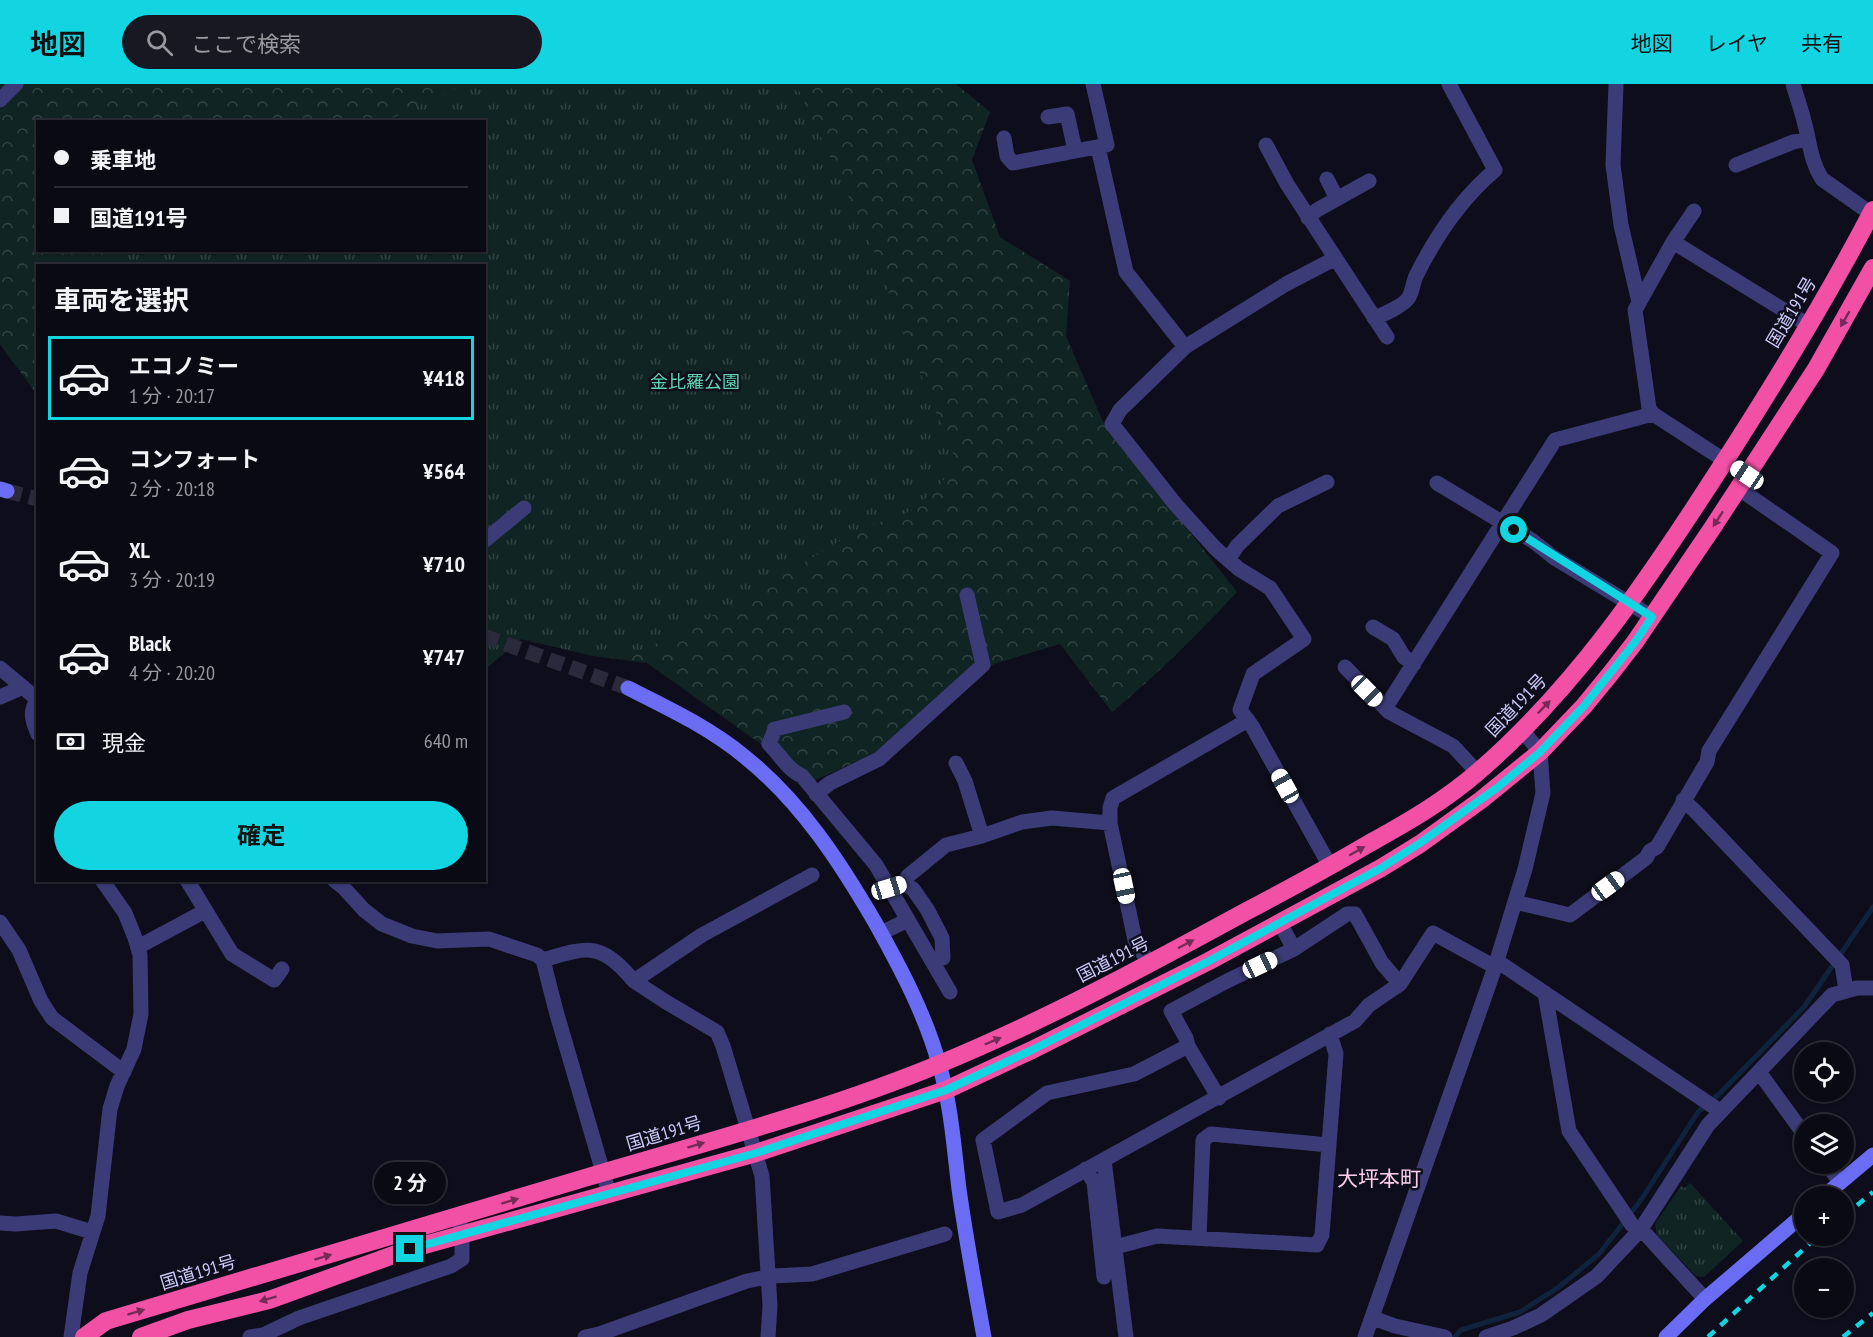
<!DOCTYPE html>
<html lang="ja">
<head>
<meta charset="utf-8">
<style>
	:root { --surface:#0a0a14; --page:#181822; --text:#f1f3f6; --muted:#999aa0; --line:#2a2b34; --accent:#12d5e1 }
	body { margin:0; font-family:"PT Sans Narrow","Noto Sans JP",sans-serif; background:var(--page); color:var(--text); height:100vh; display:flex; flex-direction:column; font-size:22px; white-space:nowrap }
	* { box-sizing:border-box; margin:0 }
	p { font-size:20px; color:var(--muted) }
	.icon { flex:none; width:33px; height:33px; fill:none; stroke:currentColor; stroke-width:2; stroke-linecap:round; stroke-linejoin:round }
	.map { position:relative; flex:1; overflow:hidden }
	.drawer { position:absolute; left:36px; top:180px; width:450px; height:618px; display:flex; flex-direction:column; background:var(--surface); border-radius:0px; box-shadow:0 2px 4px #0004,0 0 0 2px var(--line) }
	.drawer>* { flex:none }
	.hud { position:absolute; left:36px; top:36px; width:450px; height:132px; border-radius:0px; box-shadow:0 2px 4px #0004,0 0 0 2px var(--line); display:grid; align-content:center; height:132px; padding:0 18px; background:var(--surface) }
	.tools { position:absolute; left:1794px; top:958px; display:grid; gap:12px }
	.tools a { display:grid; place-items:center; width:60px; height:60px; border-radius:50%; background:var(--surface); box-shadow:0 2px 4px #0004,0 0 0 2px var(--line); font-size:30px }
	.end { position:absolute; width:27px; height:27px; margin:-14px; border:8px solid #12d5e1; background:#111; box-shadow:0 0 0 3px #111 }
	.from { border-radius:50% }
	.bubble { position:absolute; height:42px; border-radius:21px; background:var(--surface); box-shadow:0 2px 4px #0004,0 0 0 2px var(--line); font-size:20px; font-weight:700; line-height:42px; text-align:center }
	.car { position:absolute; width:18px; height:36px; margin:-18px -9px; border-radius:8px; box-shadow:0 0 4px 2px #0007; background:linear-gradient(#fff 24%,#345 0 40%,#fff 0 76%,#345 0 86%,#fff 0) }
	.hud b { display:flex; align-items:center; gap:21px; height:57px; font-size:22px }
	.hud b+b { border-top:2px solid var(--line) }
	.hud i { width:15px; height:15px; background:var(--text) }
	ul { padding:0; list-style:none }
	li { display:flex; align-items:center; gap:18px; height:84px; margin:0 12px 9px; padding:0 6px; border:3px solid transparent; border-radius:0px }
	li div { flex:1 }
	li b { display:block; font-size:22px }
	li em { font-style:normal; font-weight:700 }
	li.current { border-color:var(--accent) }
	li>.icon { width:54px; height:54px; stroke-width:1.5 }
	h2 { padding:0 18px; font-size:27px; line-height:72px }
	.pay { display:flex; align-items:center; gap:15px; height:66px; padding:0 18px; font-size:22px }
	.pay p { margin-inline-start:auto }
	.cta { display:flex; gap:12px; margin-top:auto; padding:12px 18px }
	.cta a { flex:1; height:69px; border-radius:36px; background:var(--accent); color:#111; font-size:24px; font-weight:700; line-height:69px; text-align:center }
	header { display:flex; align-items:center; gap:36px; box-sizing:border-box; height:84px; padding:0 30px; background:var(--accent); color:#111 }
	header strong { font-size:28px }
	nav { display:flex; gap:33px; margin-inline-start:auto; font-size:21px }
	.search { width:420px; height:54px; background:var(--page); display:flex; align-items:center; gap:15px; box-sizing:border-box; padding:0 21px; border-radius:33px; color:var(--muted); font-size:22px }
	.map>svg:first-child { display:block }
	.forest { fill:url(#forest-crowns); fill-rule:evenodd }
	.park { fill:url(#park-tufts) }
	.lines { fill:none; stroke-linecap:round; stroke-linejoin:round }
	.stream { stroke:#0f233d; stroke-width:5 }
	.secondary-tunnel { stroke:#2b2a3d; stroke-width:15; stroke-dasharray:15 8; stroke-linecap:butt }
	.street { stroke:#3b3c77; stroke-width:15 }
	.secondary { stroke:#6a6df3; stroke-width:15 }
	.highway { stroke:#f150a5; stroke-width:18 }
	.rail { stroke:#12d5e1; stroke-width:4.5; stroke-dasharray:9 8; stroke-linecap:butt }
	.oneway { fill:#742b59 }
	.route { stroke:#12d5e1; stroke-width:8 }
	.labels { text-anchor:middle; dominant-baseline:central; stroke-width:5; stroke-linejoin:round; paint-order:stroke }
	.street-label { font-size:18px; fill:#cecbfb; stroke:#0e0d1b }
	.park-label { font-size:18px; fill:#5ed4b1; stroke:#0e0d1b }
	.quarter-label { font-size:21px; fill:#fbcdec; stroke:#0e0d1b }
</style>
</head>
<body>
<header>
<strong>地図</strong>
<div class="search"><svg class="icon" aria-label="search" viewBox="0 0 24 24"><circle cx="10" cy="10" r="6"/><path d="M15 15l6 6"/></svg>ここで検索</div>
<nav><a>地図</a><a>レイヤ</a><a>共有</a></nav>
</header>
<div class="map">
<svg width="1873" height="1253" viewBox="0 0 1873 1253">
	<defs>
		<pattern id="forest-crowns" width="20" height="18" patternUnits="userSpaceOnUse" patternTransform="scale(1.5)"><rect width="20" height="18" fill="#102523"/><path d="M2 6a3 3 0 1 1 6 0M12 15a3 3 0 1 1 6 0" fill="none" stroke="#324344"/></pattern>
		<pattern id="park-tufts" width="24" height="20" patternUnits="userSpaceOnUse" patternTransform="scale(1.5)"><rect width="24" height="20" fill="#102523"/><path d="M3 7l-1-3M5 7V3M7 7l1-3M15 17l-1-3M17 17v-4M19 17l1-3" fill="none" stroke="#324344"/></pattern>
	</defs>
	<rect width="100%" height="100%" fill="#0e0d1b"/>
	<path class="forest" d="M0,0H956L990,28L972,76L1000,153L1070,197L1066,252L1103,338L1237,508C1198,550 1157,591 1112,628L1060,560L994,580L871,671L813,697L647,579L594,572L521,555L485,585L484,182H38L37,311L0,260ZM38,38H484V166H38Z"/>
	<path class="park" d="M465,0H796L882,184L892,221L957,379L937,404L911,427L858,446L735,520L625,575L594,572L521,555L485,585L484,182H101L107,166H484V38L386,37Z
		M1690,1099L1743,1157L1704,1193L1696,1192L1657,1151L1655,1140L1681,1102L1685,1104Z"/>
	<g class="lines">
		<path class="stream" d="M1455,1253L1461,1246L1520,1228L1559,1203L1599,1170L1641,1116L1698,1028L1719,1010L1804,923L1873,823"/>
		<path class="secondary-tunnel" d="M7,407L38,415
			M484,552L628,604"/>
		<path class="street" d="M1616,0L1613,81L1621,141L1639,218
			M1793,0C1797,14 1802,27 1805,41C1810,60 1811,78 1822,95L1873,131
			M0,16L16,0
			M1048,33L1067,30L1075,66
			M1004,54L1007,72L1013,79L1107,61L1093,0
			M1266,61L1287,100L1387,253
			M1098,63L1126,188L1185,263
			M1736,81L1793,58L1807,55
			M1327,95L1337,115
			M1694,127L1673,158L1635,226L1649,324L1653,330L1747,391
			M1308,134L1317,126L1369,97
			M1673,158L1808,241
			M1374,234C1383,231 1405,221 1409,213C1413,206 1413,197 1417,190C1436,152 1462,114 1495,86L1449,0
			M1437,399L1533,457L1553,473L1652,533
			M484,457L524,424
			M1228,476L1237,462L1278,422L1327,398
			M1373,543L1393,555L1404,573L1414,580
			M1345,583L1389,628L1453,662L1478,689
			M0,584L37,615
			M0,613L23,603
			M38,614C29,628 32,636 38,650
			M1386,623L1555,356L1653,330
			M844,628L775,645L769,660C780,671 788,686 802,692L876,781L950,908
			M956,679L965,697L982,752
			M816,710L830,699L879,675L983,581L967,511
			M1683,716L1696,728L1842,881L1846,906
			M1330,782L1252,642L1240,626L1253,590L1304,555L1270,504L1239,485L1216,465L1176,421L1112,340L1120,326L1185,263L1286,200L1334,175
			M187,796L232,870L274,896L282,885
			M334,796L343,803L364,826L382,840L412,852L437,857L489,855L537,871L543,876C590,862 600,858 634,897L702,851L812,791
			M903,800L908,792L946,761L982,752L1022,738L1052,734L1110,739
			M893,803L904,800L913,805L927,825L942,854L943,874
			M1515,818L1570,831L1646,774L1650,767L1657,763L1707,678L1709,667L1832,469L1738,404
			M0,838L19,866L41,917L52,934L124,988
			M1280,839L1294,865L1347,830H1355L1382,879L1400,900
			M881,849L908,836
			M138,863L205,827
			M543,876L556,927L609,1109
			M1497,877L1720,1027
			M1149,880L1135,856L1110,739V724L1113,714L1248,636
			M634,897L666,918L717,948L723,962L762,1092L770,1222L768,1253
			M1545,909L1569,1047L1632,1141L1641,1145L1705,1215
			M1188,962L1134,990L1047,1009L983,1056L998,1128L1022,1121L1355,937L1369,921L1400,900L1433,849L1495,883
			M1759,988L1804,1050
			M1219,1014L1188,962L1186,954L1171,927L1227,897L1294,865
			M1104,1076L1126,1253
			M1827,1080L1840,1098
			M1086,1085L1094,1098L1104,1193
			M0,1139L16,1140L56,1137L92,1148
			M1199,1153L1203,1056L1211,1050L1329,1061
			M1115,1163L1157,1152L1317,1161L1322,1151L1336,970L1330,950
			M1373,1234L1395,1242L1445,1253
			M71,1253L80,1189L98,1132L110,1025L117,1002L134,965L141,930L140,871L135,854L125,829L102,796
			M250,1253L263,1251L299,1234L451,1182L462,1175V1150L459,1132
			M585,1253L599,1250L747,1197L773,1192L812,1190L945,1150
			M1365,1253L1495,883L1525,785L1543,709L1540,668L1522,646
			M1486,1253L1513,1244L1541,1231L1597,1192L1641,1145L1708,1041L1832,911L1857,904H1873"/>
		<path class="secondary" d="M0,405L7,407
			M628,604C668,624 710,644 745,673C801,718 840,778 876,840C901,885 925,930 939,980C951,1020 954,1064 959,1105C966,1155 975,1204 984,1253
			M1823,1113L1873,1071
			M1666,1253L1705,1215L1804,1130"/>
		<path class="highway" d="M84,1253L106,1237C267,1189 427,1141 588,1093C706,1058 829,1026 942,979C1046,936 1146,882 1245,828C1287,806 1329,783 1370,759C1408,738 1446,716 1479,687C1576,603 1648,496 1717,389C1772,304 1826,216 1873,126
			M141,1253L188,1236L269,1216L410,1165L756,1069L946,1006L1032,966L1209,877L1381,784L1420,760L1481,716L1540,668L1584,622L1611,589L1635,558L1713,443L1816,285L1873,184"/>
		<path class="rail" d="M1844,1132L1873,1108
			M1708,1253L1818,1152
			M1843,1253L1873,1229"/>
	</g>
	<defs><path id="oneway-solid" d="M-6-.8H1V-3.2L6.5 0L1 3.2V.8H-6Z" transform="scale(1.5)"/></defs>
	<g class="oneway">
		<use href="#oneway-solid" transform="translate(1845 235) rotate(120)"/>
		<use href="#oneway-solid" transform="translate(1718 435) rotate(123)"/>
		<use href="#oneway-solid" transform="translate(1544 623) rotate(-46)"/>
		<use href="#oneway-solid" transform="translate(1357 767) rotate(-30)"/>
		<use href="#oneway-solid" transform="translate(1186 860) rotate(-28)"/>
		<use href="#oneway-solid" transform="translate(993 957) rotate(-23)"/>
		<use href="#oneway-solid" transform="translate(696 1061) rotate(-17)"/>
		<use href="#oneway-solid" transform="translate(510 1117) rotate(-17)"/>
		<use href="#oneway-solid" transform="translate(323 1173) rotate(-17)"/>
		<use href="#oneway-solid" transform="translate(268 1215) rotate(163)"/>
		<use href="#oneway-solid" transform="translate(136 1228) rotate(-17)"/>
	</g>
	<g class="lines">
		<path class="route" d="M410,1165L756,1069L946,1006L1032,966L1209,877L1381,784L1420,759L1498,703L1540,668L1584,622L1635,558L1652,533L1514,446"/>
	</g>
	<g class="labels">
		<g class="street-label">
			<text transform="translate(1791 228) rotate(-59)">国道191号</text>
			<text transform="translate(1516 621) rotate(-46)">国道191号</text>
			<text transform="translate(1113 875) rotate(-27)">国道191号</text>
			<text transform="translate(664 1049) rotate(-17)">国道191号</text>
			<text transform="translate(198 1188) rotate(-17)">国道191号</text>
		</g>
		<g class="park-label">
			<text x="695" y="297">金比羅公園</text>
		</g>
		<g class="quarter-label">
			<text x="1379" y="1094">大坪本町</text>
		</g>
	</g>
</svg>
<div class="tools">
<a><svg class="icon" aria-label="locate" viewBox="0 0 24 24"><circle cx="12" cy="12" r="6"/><path d="M12 2v4M12 18v4M2 12h4M18 12h4"/></svg></a>
<a><svg class="icon" aria-label="layers" viewBox="0 0 24 24"><path d="M12 4l9 5-9 5-9-5zM3 14l9 5 9-5"/></svg></a>
<a>+</a>
<a>−</a>
</div>
<i class="end from" style="left:1514px;top:446px"></i>
<i class="end" style="left:410px;top:1165px"></i>
<div class="bubble" style="left:374px;top:1078px;width:72px">2 分</div>
<i class="car" style="left:1747px;top:391px;rotate:304deg"></i>
<i class="car" style="left:1367px;top:607px;rotate:135deg"></i>
<i class="car" style="left:1285px;top:702px;rotate:331deg"></i>
<i class="car" style="left:1124px;top:802px;rotate:168deg"></i>
<i class="car" style="left:1608px;top:802px;rotate:54deg"></i>
<i class="car" style="left:889px;top:804px;rotate:73deg"></i>
<i class="car" style="left:1260px;top:881px;rotate:65deg"></i>
<div class="hud">
<b><i class="from"></i>乗車地</b>
<b><i></i>国道191号</b>
</div>
<section class="drawer">
<h2>車両を選択</h2>
<ul>
<li class="current"><svg class="icon" aria-label="car" viewBox="0 0 24 24"><path d="M5 17H2v-5l4-1 3-4h7l3 4 3 1v5h-3M9 17h6M6 11h13"/><circle cx="7" cy="17" r="2"/><circle cx="17" cy="17" r="2"/></svg><div><b>エコノミー</b><p>1 分 · 20:17</p></div><em>¥418</em></li>
<li><svg class="icon" aria-label="car" viewBox="0 0 24 24"><path d="M5 17H2v-5l4-1 3-4h7l3 4 3 1v5h-3M9 17h6M6 11h13"/><circle cx="7" cy="17" r="2"/><circle cx="17" cy="17" r="2"/></svg><div><b>コンフォート</b><p>2 分 · 20:18</p></div><em>¥564</em></li>
<li><svg class="icon" aria-label="car" viewBox="0 0 24 24"><path d="M5 17H2v-5l4-1 3-4h7l3 4 3 1v5h-3M9 17h6M6 11h13"/><circle cx="7" cy="17" r="2"/><circle cx="17" cy="17" r="2"/></svg><div><b>XL</b><p>3 分 · 20:19</p></div><em>¥710</em></li>
<li><svg class="icon" aria-label="car" viewBox="0 0 24 24"><path d="M5 17H2v-5l4-1 3-4h7l3 4 3 1v5h-3M9 17h6M6 11h13"/><circle cx="7" cy="17" r="2"/><circle cx="17" cy="17" r="2"/></svg><div><b>Black</b><p>4 分 · 20:20</p></div><em>¥747</em></li>
</ul>
<div class="pay"><svg class="icon" aria-label="cash" viewBox="0 0 24 24"><path d="M3 7h18v10H3z"/><circle cx="12" cy="12" r="2"/></svg>現金<p>640 m</p></div>
<div class="cta"><a>確定</a></div>
</section>
</div>
</body>
</html>
